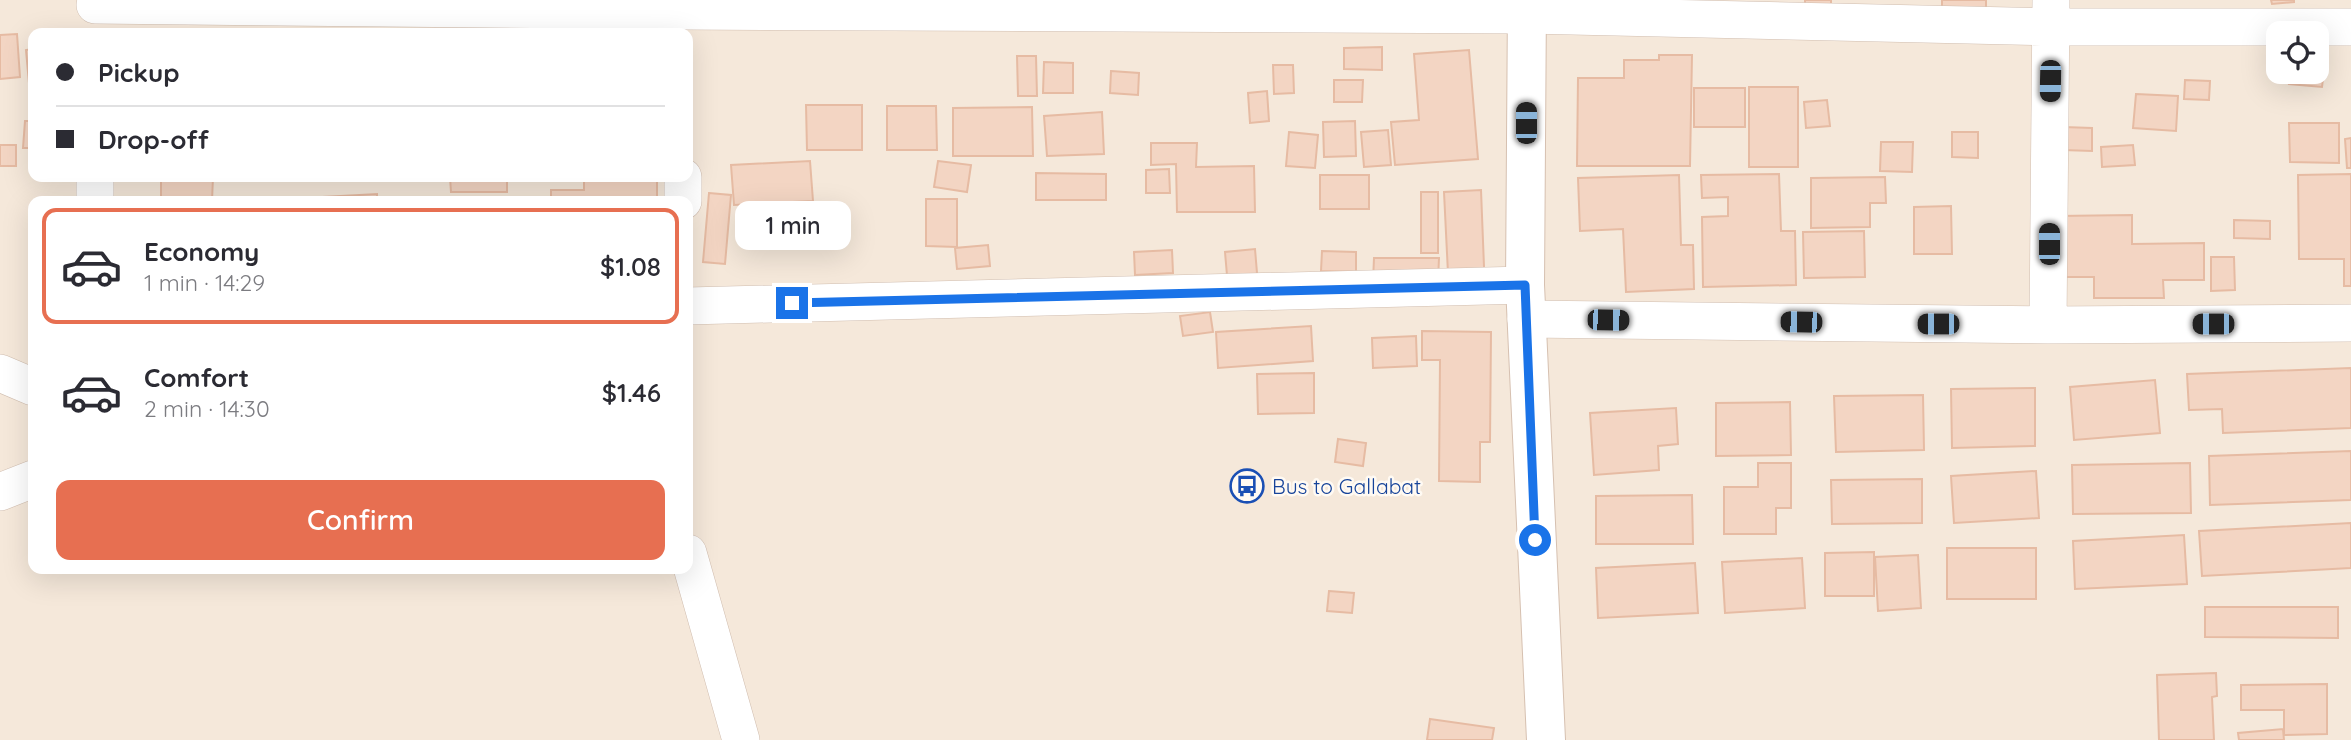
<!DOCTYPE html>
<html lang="en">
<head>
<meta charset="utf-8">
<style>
	:root { --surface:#fff; --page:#f2f2f3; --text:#2b2b33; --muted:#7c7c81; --line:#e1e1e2; --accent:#e76f51 }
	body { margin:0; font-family:Quicksand,sans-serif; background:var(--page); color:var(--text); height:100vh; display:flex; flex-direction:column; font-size:26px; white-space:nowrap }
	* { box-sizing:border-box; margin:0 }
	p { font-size:23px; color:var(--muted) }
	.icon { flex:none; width:38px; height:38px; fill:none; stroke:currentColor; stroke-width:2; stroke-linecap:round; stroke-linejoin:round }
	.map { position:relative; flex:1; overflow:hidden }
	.panel { position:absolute; left:28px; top:196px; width:665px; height:378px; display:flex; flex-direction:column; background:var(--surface); border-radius:14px; box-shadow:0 7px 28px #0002 }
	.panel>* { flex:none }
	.top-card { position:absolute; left:28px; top:28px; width:665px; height:154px; border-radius:14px; box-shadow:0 7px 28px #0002; display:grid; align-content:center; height:154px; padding:0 28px; background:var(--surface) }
	.controls { position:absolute; left:2266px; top:21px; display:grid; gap:14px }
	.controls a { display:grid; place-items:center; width:63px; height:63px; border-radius:14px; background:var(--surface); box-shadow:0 7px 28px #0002; font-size:35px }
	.end { position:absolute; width:32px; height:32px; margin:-16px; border:9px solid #1a73e8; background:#fff; box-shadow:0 0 0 4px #fff }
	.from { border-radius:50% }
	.bubble { position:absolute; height:49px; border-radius:14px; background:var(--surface); box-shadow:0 7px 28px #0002; font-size:23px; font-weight:600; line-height:49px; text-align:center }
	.car { position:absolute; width:21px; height:42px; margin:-21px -10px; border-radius:9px; box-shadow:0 0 5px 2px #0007; background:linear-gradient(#222 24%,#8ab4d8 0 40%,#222 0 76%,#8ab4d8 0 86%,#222 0) }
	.top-card b { display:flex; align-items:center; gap:24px; height:66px; font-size:26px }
	.top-card b+b { border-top:2px solid var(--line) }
	.top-card i { width:18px; height:18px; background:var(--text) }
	ul { padding:12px 0 0; list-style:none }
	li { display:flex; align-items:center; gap:21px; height:116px; margin:0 14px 10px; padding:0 14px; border:4px solid transparent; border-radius:14px }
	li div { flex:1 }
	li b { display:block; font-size:26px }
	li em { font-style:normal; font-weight:600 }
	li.selected { border-color:var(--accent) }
	li>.icon { width:63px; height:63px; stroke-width:1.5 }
	.cta { display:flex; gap:14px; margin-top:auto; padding:14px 28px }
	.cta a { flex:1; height:80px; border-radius:14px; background:var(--accent); color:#fff; font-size:28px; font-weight:600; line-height:80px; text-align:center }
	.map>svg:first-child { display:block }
	.residential { fill:#f5e8da; fill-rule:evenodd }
	.building { fill:#f3d5c3; stroke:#e6bba3; stroke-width:2 }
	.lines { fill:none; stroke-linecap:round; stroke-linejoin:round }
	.street-casing { stroke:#d1beb0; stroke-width:38 }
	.secondary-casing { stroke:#d6c0b0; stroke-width:40 }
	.street { stroke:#fff; stroke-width:37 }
	.secondary { stroke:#fff; stroke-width:38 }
	.route { stroke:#1a73e8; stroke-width:9 }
	.labels { text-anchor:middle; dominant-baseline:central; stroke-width:5; stroke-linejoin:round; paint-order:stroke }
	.transit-label { font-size:21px; fill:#164399; stroke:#fffaf3; text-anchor:start }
</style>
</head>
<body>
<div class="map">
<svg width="2351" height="740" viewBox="0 0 2351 740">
	<rect width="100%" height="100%" fill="#fdf6ec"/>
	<path class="residential" d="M0,0H2351V740H0ZM33,33H688V177H33ZM2278,33H2317V72H2278ZM33,201H688V569H33Z"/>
	<path class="building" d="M1805,0H1831V12H1805Z
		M1942,0H1986V8L1942,9Z
		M2271,0H2294V2L2272,4Z
		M17,34L20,77L0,79V35Z
		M1382,47V70L1344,69V48Z
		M33,49V83H29L26,50Z
		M1469,50L1478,159L1395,165L1391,122L1419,120L1414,54Z
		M2317,54L2326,55L2322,87L2289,84L2291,72H2317Z
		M1659,55H1692L1690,166H1577L1578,78H1624V60H1659Z
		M1017,56H1036L1037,96H1018Z
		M1044,62L1073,63V93H1043Z
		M1273,65H1293L1294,93L1274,94Z
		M1111,71L1139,73L1138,95L1110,93Z
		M1334,80H1363L1362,102H1334Z
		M2185,80L2210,81L2209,100L2184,99Z
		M1749,87H1798V167H1749Z
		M1694,88H1745V127H1694Z
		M1267,91L1269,121L1250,123L1248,93Z
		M2136,94L2178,96L2176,131L2133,128Z
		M1827,100L1830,126L1806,128L1804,102Z
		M806,105H862V150H807Z
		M887,106H936L937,150H887Z
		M1032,107L1033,156H953V108Z
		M1102,112L1104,154L1047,156L1044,116Z
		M25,121H33V148H23Z
		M1355,121L1356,156L1324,157L1323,122Z
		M2289,123H2339V163L2290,162Z
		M2063,127L2092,128V151L2063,150Z
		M1388,130L1391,165L1364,167L1361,132Z
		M1289,132L1318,135L1315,168L1286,166Z
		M1952,132H1978V158L1952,157Z
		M2351,138V168H2347L2345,139Z
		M1881,142H1913L1912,172L1880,171Z
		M1151,143H1197L1196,167L1254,166L1255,212H1177L1176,164L1151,165Z
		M0,145H16V166H0Z
		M2133,145L2135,165L2102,167L2101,147Z
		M810,161L813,201L734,205L731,165Z
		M938,161L971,165L967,192L934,187Z
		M1169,169L1170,193H1146V170Z
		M1036,173L1106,174V200H1036Z
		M1779,174L1781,231H1795L1796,285L1703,287L1702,217L1728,216V197L1702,198L1701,175Z
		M2351,174V286H2344V259H2299L2298,175Z
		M1320,175H1369V209H1320Z
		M1679,175L1681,245H1693L1694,289L1626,292L1623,229L1580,231L1578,178Z
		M161,177H213L212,201H161Z
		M450,177H507V192H451Z
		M584,177H657V201H551V190H584Z
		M1885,177L1886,203H1870V227L1811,228V178Z
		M1481,190L1485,292L1449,294L1444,192Z
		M1421,192H1438V253H1421Z
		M709,193L731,195L725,264L703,262Z
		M377,194V201H323V197Z
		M926,199H957V247L926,246Z
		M1951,206L1952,254H1914V207Z
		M2132,215V244L2204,243V280H2163L2164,298H2094V277H2057V216Z
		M2234,220L2270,221V239L2234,238Z
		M1864,231L1865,277L1804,278L1803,232Z
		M988,245L990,266L957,269L955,248Z
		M1255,249L1258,285L1228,287L1225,252Z
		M1172,250L1173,273L1135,275L1134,252Z
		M1322,251L1356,252V272L1321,271Z
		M2211,257H2234L2235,290L2211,291Z
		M1374,258H1439L1438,281L1373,282Z
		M1210,312L1213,332L1183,336L1180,316Z
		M1311,326L1313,361L1218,368L1216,332Z
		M1422,331L1491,332L1490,442H1480V482L1439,481L1440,360H1422Z
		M1416,336L1417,366L1373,368L1372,338Z
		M2351,368V428L2223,433L2222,409L2189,410L2187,374Z
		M1314,373V413L1258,414L1257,374Z
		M2155,380L2160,433L2074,440L2070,387Z
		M2035,388V446L1952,448L1951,389Z
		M1923,395L1924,450L1836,452L1834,396Z
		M1790,402L1791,455L1716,456V403Z
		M1676,408L1678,444L1658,446L1659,470L1594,475L1590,413Z
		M1338,439L1366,443L1363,466L1335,462Z
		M2351,451V500L2210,505L2209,456Z
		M1758,463H1791V508H1776V534H1724V487H1758Z
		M2190,463L2191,513L2073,514L2072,465Z
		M2036,471L2039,518L1954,523L1951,476Z
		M1922,479V523L1832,524L1831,480Z
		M1692,495L1693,544H1596V496Z
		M2351,523V568L2202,576L2199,531Z
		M2184,535L2187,584L2075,589L2073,541Z
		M1947,548H2036V599H1947Z
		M1874,552V596H1825V553Z
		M1918,555L1921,608L1878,611L1875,557Z
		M1802,558L1805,608L1725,613L1722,562Z
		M1695,563L1698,613L1598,618L1596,568Z
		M1329,591L1354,593L1352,613L1327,611Z
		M2205,607H2338V638L2205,637Z
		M2216,673L2217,696L2212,697L2214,740H2159L2157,675Z
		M2327,684V734L2284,735V710H2241V685Z
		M1430,719L1494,728L1492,740H1427Z
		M2283,729L2284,740H2239L2238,733Z"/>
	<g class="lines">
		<defs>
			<path id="street" d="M95,5L681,11L1527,15L2051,27H2351
				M683,177V201
				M95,201V177
				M688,306L1525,285
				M1526,319L2048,325L2351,323
				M2048,325L2051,0
				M0,373L33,387
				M0,492L33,479
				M688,553L741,740"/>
			<path id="secondary" d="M1527,0L1525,285L1546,740"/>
		</defs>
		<use href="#street" class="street-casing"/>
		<use href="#secondary" class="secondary-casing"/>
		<use href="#street" class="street"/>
		<use href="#secondary" class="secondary"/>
	</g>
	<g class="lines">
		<path class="route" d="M792,303L1525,285L1535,540"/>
	</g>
	<defs>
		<symbol id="bus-ring" viewBox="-11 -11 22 22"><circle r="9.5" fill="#fffaf3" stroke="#1a4fb4" stroke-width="1.5"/><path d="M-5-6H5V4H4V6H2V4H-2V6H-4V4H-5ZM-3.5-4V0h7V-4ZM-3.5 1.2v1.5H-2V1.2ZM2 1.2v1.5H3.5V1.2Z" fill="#1a4fb4"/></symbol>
	</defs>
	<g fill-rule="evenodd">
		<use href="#bus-ring" x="1228" y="467" width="38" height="38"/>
	</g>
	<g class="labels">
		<g class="transit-label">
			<text x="1272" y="486">Bus to Gallabat</text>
		</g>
	</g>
</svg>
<div class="controls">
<a><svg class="icon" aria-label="locate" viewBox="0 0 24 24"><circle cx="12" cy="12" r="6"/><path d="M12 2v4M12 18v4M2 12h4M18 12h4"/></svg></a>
</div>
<i class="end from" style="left:1535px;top:540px"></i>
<i class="end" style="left:792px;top:303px"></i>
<div class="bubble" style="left:735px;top:201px;width:116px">1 min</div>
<i class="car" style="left:2050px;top:81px;rotate:181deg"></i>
<i class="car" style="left:1526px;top:123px;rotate:0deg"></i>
<i class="car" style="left:2049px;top:244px;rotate:0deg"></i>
<i class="car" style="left:1608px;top:320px;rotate:91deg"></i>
<i class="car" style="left:1801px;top:322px;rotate:271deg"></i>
<i class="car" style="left:1938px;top:324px;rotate:270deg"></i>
<i class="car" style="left:2213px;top:324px;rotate:270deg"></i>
<div class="top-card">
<b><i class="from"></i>Pickup</b>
<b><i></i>Drop-off</b>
</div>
<section class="panel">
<ul>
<li class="selected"><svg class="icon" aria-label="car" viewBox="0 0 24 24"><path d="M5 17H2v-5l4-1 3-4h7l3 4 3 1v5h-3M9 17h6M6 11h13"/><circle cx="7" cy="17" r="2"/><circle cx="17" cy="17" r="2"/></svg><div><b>Economy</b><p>1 min · 14:29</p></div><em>$1.08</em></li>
<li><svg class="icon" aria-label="car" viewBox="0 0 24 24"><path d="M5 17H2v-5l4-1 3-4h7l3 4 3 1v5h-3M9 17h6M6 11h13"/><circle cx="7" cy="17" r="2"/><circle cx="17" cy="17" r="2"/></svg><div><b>Comfort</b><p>2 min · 14:30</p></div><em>$1.46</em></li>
</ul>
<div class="cta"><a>Confirm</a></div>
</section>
</div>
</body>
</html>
